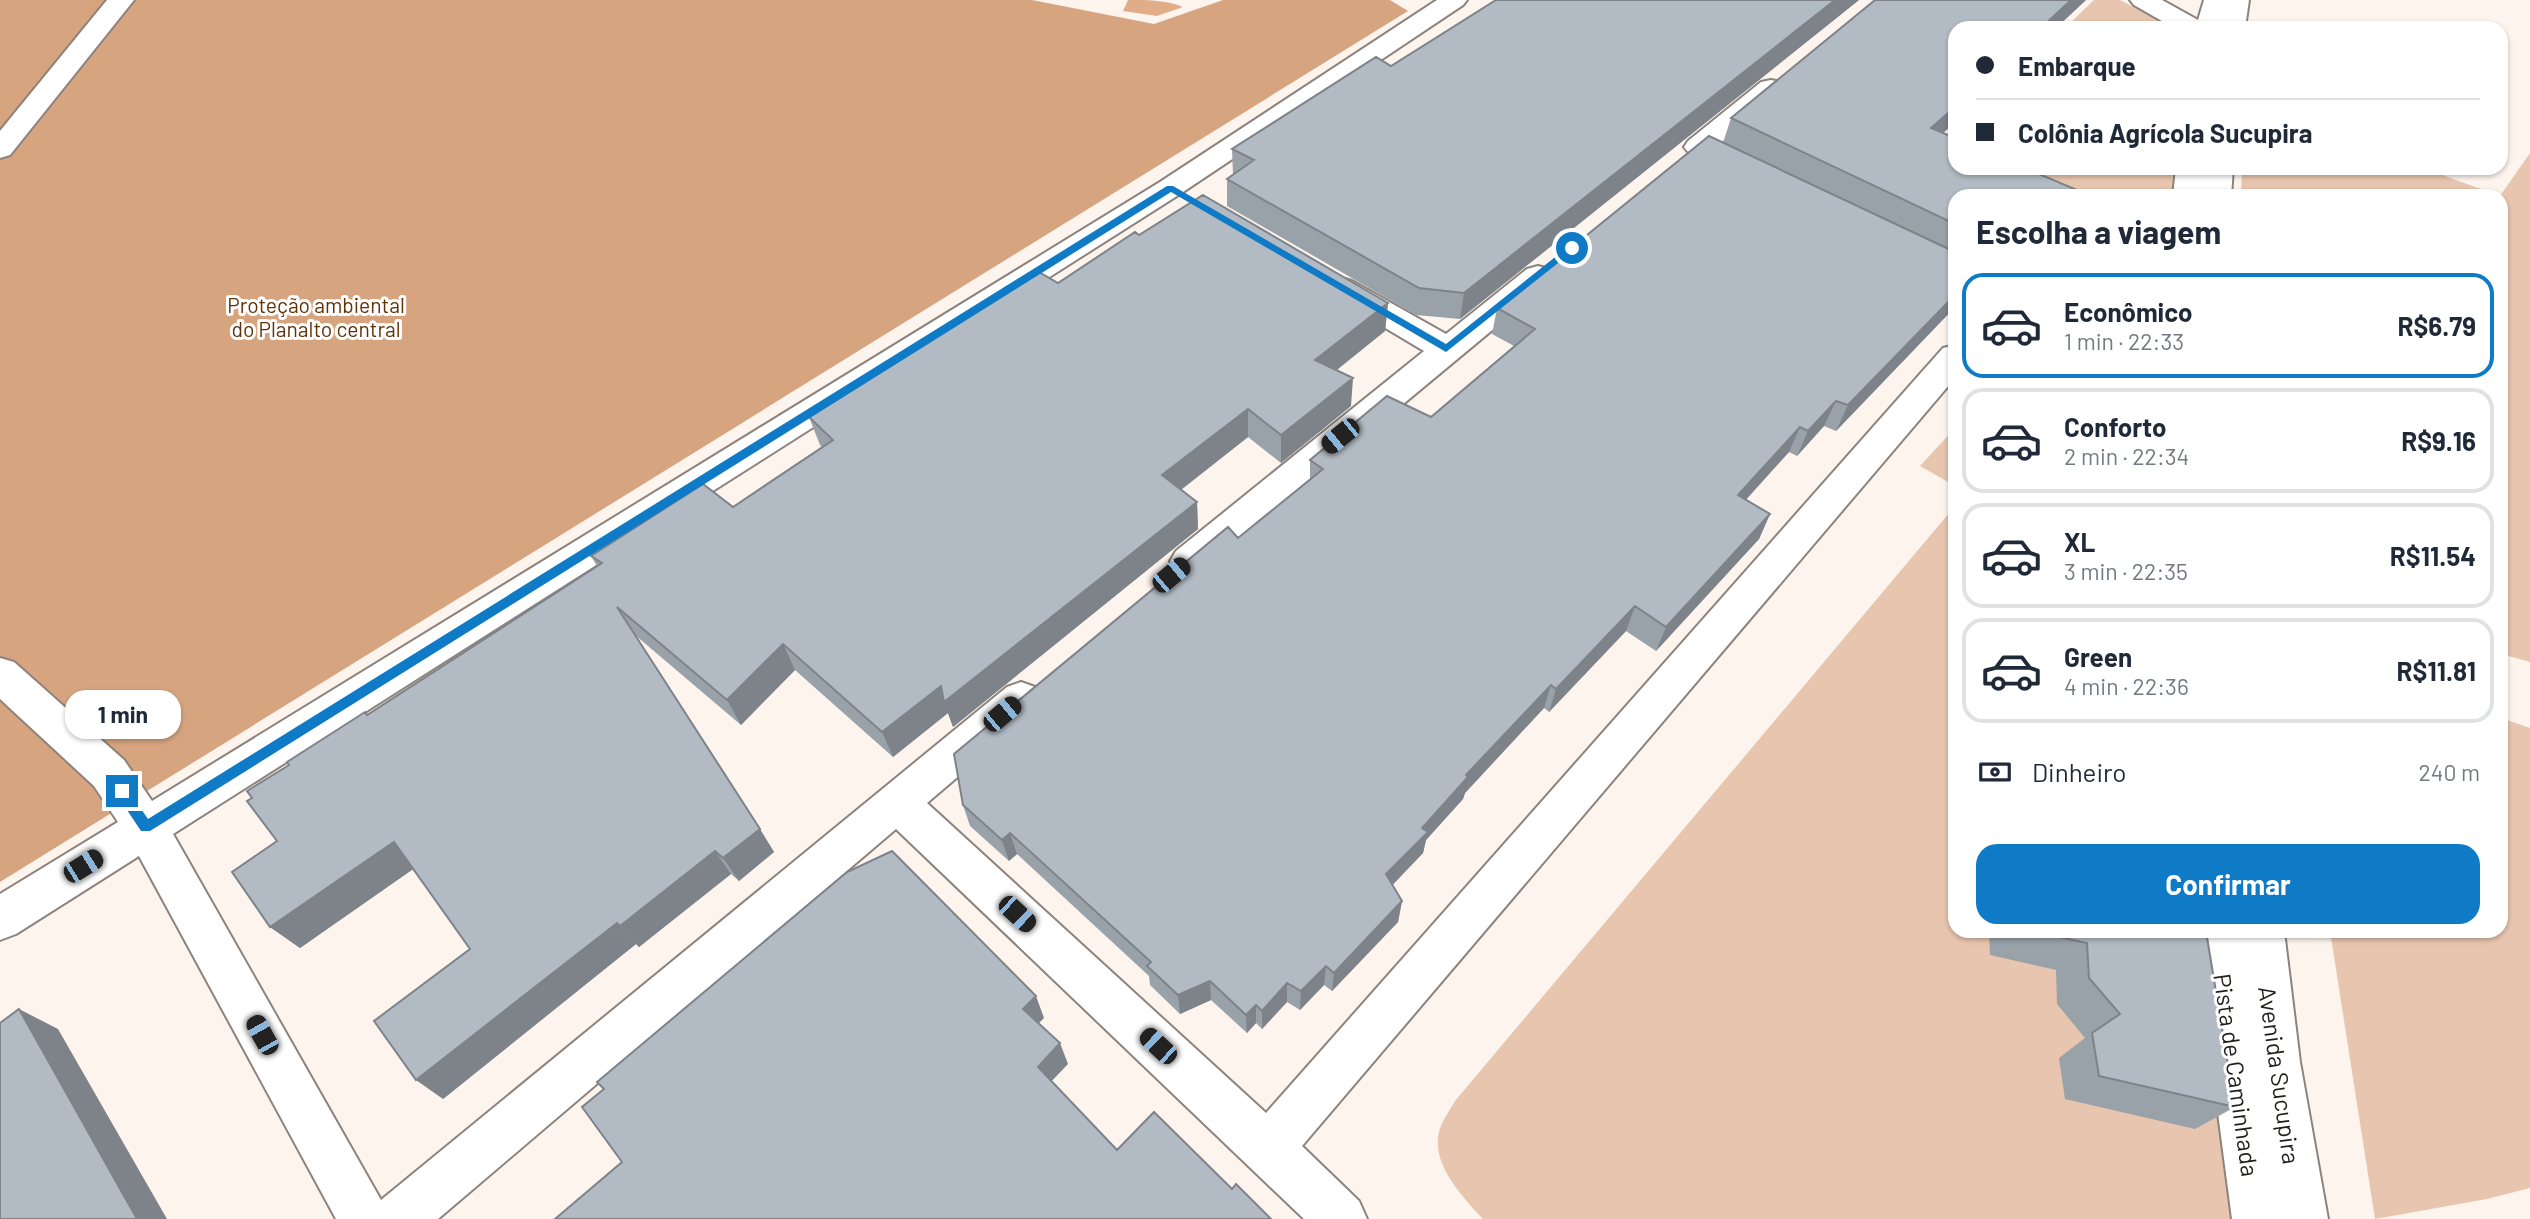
<!DOCTYPE html>
<html lang="pt">
<head>
<meta charset="utf-8">
<style>
	:root { --surface:#fff; --page:#f2f2f3; --text:#1f2937; --muted:#747a83; --line:#e0e1e3; --accent:#0f7ac5 }
	body { margin:0; font-family:Barlow,sans-serif; background:var(--page); color:var(--text); height:100vh; display:flex; flex-direction:column; font-size:26px; white-space:nowrap }
	* { box-sizing:border-box; margin:0 }
	p { font-size:23px; color:var(--muted) }
	.icon { flex:none; width:38px; height:38px; fill:none; stroke:currentColor; stroke-width:2; stroke-linecap:round; stroke-linejoin:round }
	.map { position:relative; flex:1; overflow:hidden }
	.panel { position:absolute; left:1948px; top:189px; width:560px; height:749px; display:flex; flex-direction:column; background:var(--surface); border-radius:21px; box-shadow:0 2px 5px #0004 }
	.panel>* { flex:none }
	.guide { position:absolute; left:1948px; top:21px; width:560px; height:154px; border-radius:21px; box-shadow:0 2px 5px #0004; display:grid; align-content:center; height:154px; padding:0 28px; background:var(--surface) }
	.end { position:absolute; width:32px; height:32px; margin:-16px; border:9px solid #0f7ac5; background:#fff; box-shadow:0 0 0 4px #fff }
	.from { border-radius:50% }
	.bubble { position:absolute; height:49px; border-radius:21px; background:var(--surface); box-shadow:0 2px 5px #0004; font-size:23px; font-weight:700; line-height:49px; text-align:center }
	.car { position:absolute; width:21px; height:42px; margin:-21px -10px; border-radius:9px; box-shadow:0 0 5px 2px #0007; background:linear-gradient(#222 24%,#8ab4d8 0 40%,#222 0 76%,#8ab4d8 0 86%,#222 0) }
	.guide b { display:flex; align-items:center; gap:24px; height:66px; font-size:26px }
	.guide b+b { border-top:2px solid var(--line) }
	.guide i { width:18px; height:18px; background:var(--text) }
	ul { padding:0; list-style:none }
	li { display:flex; align-items:center; gap:21px; height:105px; margin:0 14px 10px; padding:0 14px; border:4px solid var(--line); border-radius:21px }
	li div { flex:1 }
	li b { display:block; font-size:26px }
	li em { font-style:normal; font-weight:700 }
	li.on { border-color:var(--accent) }
	li>.icon { width:63px; height:63px; stroke-width:1.5 }
	h2 { padding:0 28px; font-size:32px; line-height:84px }
	.pay { display:flex; align-items:center; gap:18px; height:77px; padding:0 28px; font-size:26px }
	.pay p { margin-inline-start:auto }
	.button { display:flex; gap:14px; margin-top:auto; padding:14px 28px }
	.button a { flex:1; height:80px; border-radius:21px; background:var(--accent); color:#fff; font-size:28px; font-weight:700; line-height:80px; text-align:center }
	.map>svg:first-child { display:block }
	.green { fill:#e8c5ae }
	.forest { fill:#d7a480 }
	.water { fill:#e1ad89 }
	.lines { fill:none; stroke-linecap:round; stroke-linejoin:round }
	.street-casing { stroke:#8d837c; stroke-width:4 }
	.secondary-casing { stroke:#8d837c; stroke-width:4 }
	.street { fill:#fff; fill-rule:evenodd }
	.secondary { fill:#fff; fill-rule:evenodd }
	.wall { fill:#99a1a9 }
	.shaded-wall { fill:#7d8389 }
	.building { fill:#b2bbc4; stroke:#7d8389; stroke-width:2 }
	.route { fill:#0f7ac5 }
	.labels { text-anchor:middle; dominant-baseline:central; stroke-width:6; stroke-linejoin:round; paint-order:stroke }
	.park-label { font-size:21px; fill:#623207; stroke:#fff }
	.near-street-label { font-size:24px; fill:#221e1b; stroke:#fff }
</style>
</head>
<body>
<div class="map">
<svg width="2530" height="1219" viewBox="0 0 2530 1219">
	<rect width="100%" height="100%" fill="#fdf4ee"/>
	<path class="green" d="M2094,0H2120L2175,28H2065Z
		M2530,153V662L2501,654V196H2241L2242,168H2423L2500,196Z
		M1966,168H2206L2202,196H2031Z
		M1955,428V486L1920,466Z
		M1955,506V931H2228L2262,1219H1483C1463,1198 1431,1164 1439,1132C1441,1122 1450,1110 1455,1101Z
		M2501,718L2530,728V1188L2487,1199L2375,1219L2330,931H2501Z"/>
	<path class="forest" d="M0,0H1032L1154,24L1223,0H1390L1408,11L0,882Z"/>
	<path class="water" d="M1128,0C1146,0 1168,0 1183,7L1157,16L1123,11Z"/>
	<g class="lines">
		<defs>
			<path id="street" d="M107,0H134L10,155L0,158V131Z
				M1437,0H1467L1463,5L1180,194L173,834L381,1200L1007,687L1021,682L1035,687L1041,699L1035,711L927,803L1266,1113L1943,348L1955,345V378L1302,1146L1359,1201L1367,1219H1304L896,829L438,1219H336L139,856L16,934L0,940V894L118,822L94,786L0,699V658L14,662L124,760L152,801L1160,182Z
				M2130,0H2162L2198,20L2204,0H2230L2222,28H2174L2134,5Z
				M1771,80L1781,82L1785,88L1781,94L1717,146L1739,157L1744,163L1739,169C1722,174 1694,162 1684,147L1688,141L1761,82Z
				M2176,168H2206L2203,196H2173Z
				M1538,266L1549,269L1554,276L1549,283L1202,571L1189,576L1176,571L1170,561L1176,551L1424,351L1330,295L1325,288L1330,281L1341,278L1352,281L1446,334L1527,269Z
				M2194,931H2240L2284,1219H2232Z"/>
			<path id="secondary" d="M2223,0H2249L2245,28H2219Z
				M2203,168H2233L2231,196H2201Z
				M2238,931H2284L2300,1062L2328,1219H2276L2252,1062Z"/>
		</defs>
		<use href="#street" class="street-casing"/>
		<use href="#secondary" class="secondary-casing"/>
		<use href="#street" class="street"/>
		<use href="#secondary" class="secondary"/>
	</g>
	<path class="wall" d="M1496,0H1859L1460,319L1416,315L1227,206V179L1233,175L1232,149L1391,66Z
		M1875,0H2086L2056,28H1955V122L1943,133L1955,196V307L1836,431L1824,426L1797,456L1789,452L1746,500L1770,514L1759,539L1656,651L1626,631L1549,712L1544,708L1465,793L1463,799L1426,840L1423,853L1392,885L1402,901L1398,922L1332,991L1324,985L1300,1010L1287,1002L1262,1029L1256,1023L1247,1033L1211,1000L1180,1014L1150,985L1149,976L1017,854L1009,861L970,826L963,805L1238,538L1310,480V460L1431,417L1514,346L1492,334L1497,308L1723,143L1731,118Z
		M1139,235L1388,303L1385,331L1337,370L1351,406L1281,463L1248,437L1181,490L1197,502L1198,529L953,727L948,713L893,757L795,670L741,725L635,635L774,852L739,881L731,874L639,947L636,944L443,1099L470,949L413,869L300,948L270,927L277,841L367,715L597,566L591,556L733,507L822,447L820,445L809,417L1058,283Z
		M1989,931H2206L2235,1107L2195,1129L2065,1099L2059,1058L2085,1038L2057,1004L2056,970L1990,955Z"/>
	<path class="shaded-wall" d="M1835,0H1859L1460,319L1464,293Z
		M2071,0H2086L2056,28H2041Z
		M1955,107V122L1920,154L1931,128Z
		M1955,295V307L1836,431L1848,405Z
		M1388,303L1385,331L1314,388L1315,360Z
		M1353,378L1351,406L1281,463V435Z
		M1836,401L1824,426L1797,456L1808,431Z
		M1248,409V437L1164,503L1162,475Z
		M1800,427L1789,452L1727,520L1738,495Z
		M1197,502L1198,529L953,727L948,713L893,757L882,732L941,686Z
		M1770,514L1759,539L1656,651L1666,627Z
		M1635,606L1626,631L1549,712L1556,689Z
		M783,644L795,670L741,725L727,700Z
		M1551,685L1544,708L1465,793L1463,799L1426,840L1423,853L1383,895L1386,874L1422,828L1466,775Z
		M760,829L774,852L739,881L723,858Z
		M1010,833L1017,854L1009,861L1002,840Z
		M394,842L419,865L300,948L270,927Z
		M715,851L731,874L639,947L620,926Z
		M1402,901L1398,922L1332,991L1334,973Z
		M617,923L636,944L443,1099L416,1080Z
		M1326,966L1324,985L1300,1010L1301,991Z
		M1210,981L1211,1000L1180,1014L1178,995Z
		M1287,983V1002L1262,1029V1011Z
		M1036,996L1044,1018L1031,1031L1023,1009Z
		M1256,1005V1023L1247,1033L1246,1015Z
		M19,1009L58,1029L167,1219H137Z
		M1060,1043L1068,1064L1046,1087L1038,1067Z"/>
	<path class="building" d="M1496,0H1835L1464,293L1419,288L1227,179L1254,160L1232,149L1376,57L1391,66Z
		M1875,0H2071L2041,28H1955V107L1931,128L1955,138V168H2025L2091,196H1955V224L1731,118Z
		M1709,136L1955,252V295L1848,405L1836,401L1808,431L1800,427L1738,495L1770,514L1666,627L1635,606L1556,689L1551,685L1466,775L1468,777L1422,828L1428,832L1386,874L1402,901L1334,973L1326,966L1301,991L1287,983L1262,1011L1256,1005L1246,1015L1210,981L1178,995L1147,966L1151,962L1010,833L1002,840L963,805L954,754L1228,527L1238,538L1323,469L1310,460L1387,396L1431,417L1535,329L1497,308Z
		M1203,195L1388,303L1315,360L1353,378L1281,435L1248,409L1162,475L1197,502L944,702L941,686L882,732L783,644L727,700L617,607L760,829L723,858L715,851L620,926L617,923L416,1080L374,1021L470,949L394,842L270,927L232,872L277,841L247,801L252,798L247,791L289,765L287,762L365,712L367,715L602,563L591,556L703,484L733,507L833,440L809,417L1037,271L1058,283L1135,232L1139,235Z
		M892,851L1036,996L1023,1009L1060,1043L1038,1067L1117,1150L1154,1112L1232,1189L1236,1184L1271,1219H555L622,1162L582,1107L604,1089L597,1082L847,872Z
		M2032,931H2206L2235,1107L2099,1076L2092,1033L2120,1014L2089,978L2087,943Z
		M19,1009L137,1219H0V1023Z"/>
	<path class="route" d="M1167,186H1173L1446,344L1569,246L1577,248L1446,352L1171,192L150,831H141L117,795V787H126L148,819Z"/>
	<g class="labels">
		<g class="park-label">
			<text x="316" y="304">Proteção ambiental<tspan x="316" dy="24">do Planalto central</tspan></text>
		</g>
		<g class="near-street-label">
			<text transform="translate(2237 1075) rotate(82)">Pista de Caminhada</text>
			<text transform="translate(2280 1075) rotate(82)">Avenida Sucupira</text>
		</g>
	</g>
</svg>
<i class="end from" style="left:1572px;top:248px"></i>
<i class="end" style="left:122px;top:791px"></i>
<div class="bubble" style="left:65px;top:690px;width:116px">1 min</div>
<i class="car" style="left:1340px;top:436px;rotate:231deg"></i>
<i class="car" style="left:1171px;top:575px;rotate:50deg"></i>
<i class="car" style="left:1002px;top:714px;rotate:50deg"></i>
<i class="car" style="left:83px;top:866px;rotate:58deg"></i>
<i class="car" style="left:1017px;top:914px;rotate:133deg"></i>
<i class="car" style="left:262px;top:1035px;rotate:331deg"></i>
<i class="car" style="left:1158px;top:1046px;rotate:313deg"></i>
<div class="guide">
<b><i class="from"></i>Embarque</b>
<b><i></i>Colônia Agrícola Sucupira</b>
</div>
<section class="panel">
<h2>Escolha a viagem</h2>
<ul>
<li class="on"><svg class="icon" aria-label="car" viewBox="0 0 24 24"><path d="M5 17H2v-5l4-1 3-4h7l3 4 3 1v5h-3M9 17h6M6 11h13"/><circle cx="7" cy="17" r="2"/><circle cx="17" cy="17" r="2"/></svg><div><b>Econômico</b><p>1 min · 22:33</p></div><em>R$6.79</em></li>
<li><svg class="icon" aria-label="car" viewBox="0 0 24 24"><path d="M5 17H2v-5l4-1 3-4h7l3 4 3 1v5h-3M9 17h6M6 11h13"/><circle cx="7" cy="17" r="2"/><circle cx="17" cy="17" r="2"/></svg><div><b>Conforto</b><p>2 min · 22:34</p></div><em>R$9.16</em></li>
<li><svg class="icon" aria-label="car" viewBox="0 0 24 24"><path d="M5 17H2v-5l4-1 3-4h7l3 4 3 1v5h-3M9 17h6M6 11h13"/><circle cx="7" cy="17" r="2"/><circle cx="17" cy="17" r="2"/></svg><div><b>XL</b><p>3 min · 22:35</p></div><em>R$11.54</em></li>
<li><svg class="icon" aria-label="car" viewBox="0 0 24 24"><path d="M5 17H2v-5l4-1 3-4h7l3 4 3 1v5h-3M9 17h6M6 11h13"/><circle cx="7" cy="17" r="2"/><circle cx="17" cy="17" r="2"/></svg><div><b>Green</b><p>4 min · 22:36</p></div><em>R$11.81</em></li>
</ul>
<div class="pay"><svg class="icon" aria-label="cash" viewBox="0 0 24 24"><path d="M3 7h18v10H3z"/><circle cx="12" cy="12" r="2"/></svg>Dinheiro<p>240 m</p></div>
<div class="button"><a>Confirmar</a></div>
</section>
</div>
</body>
</html>
